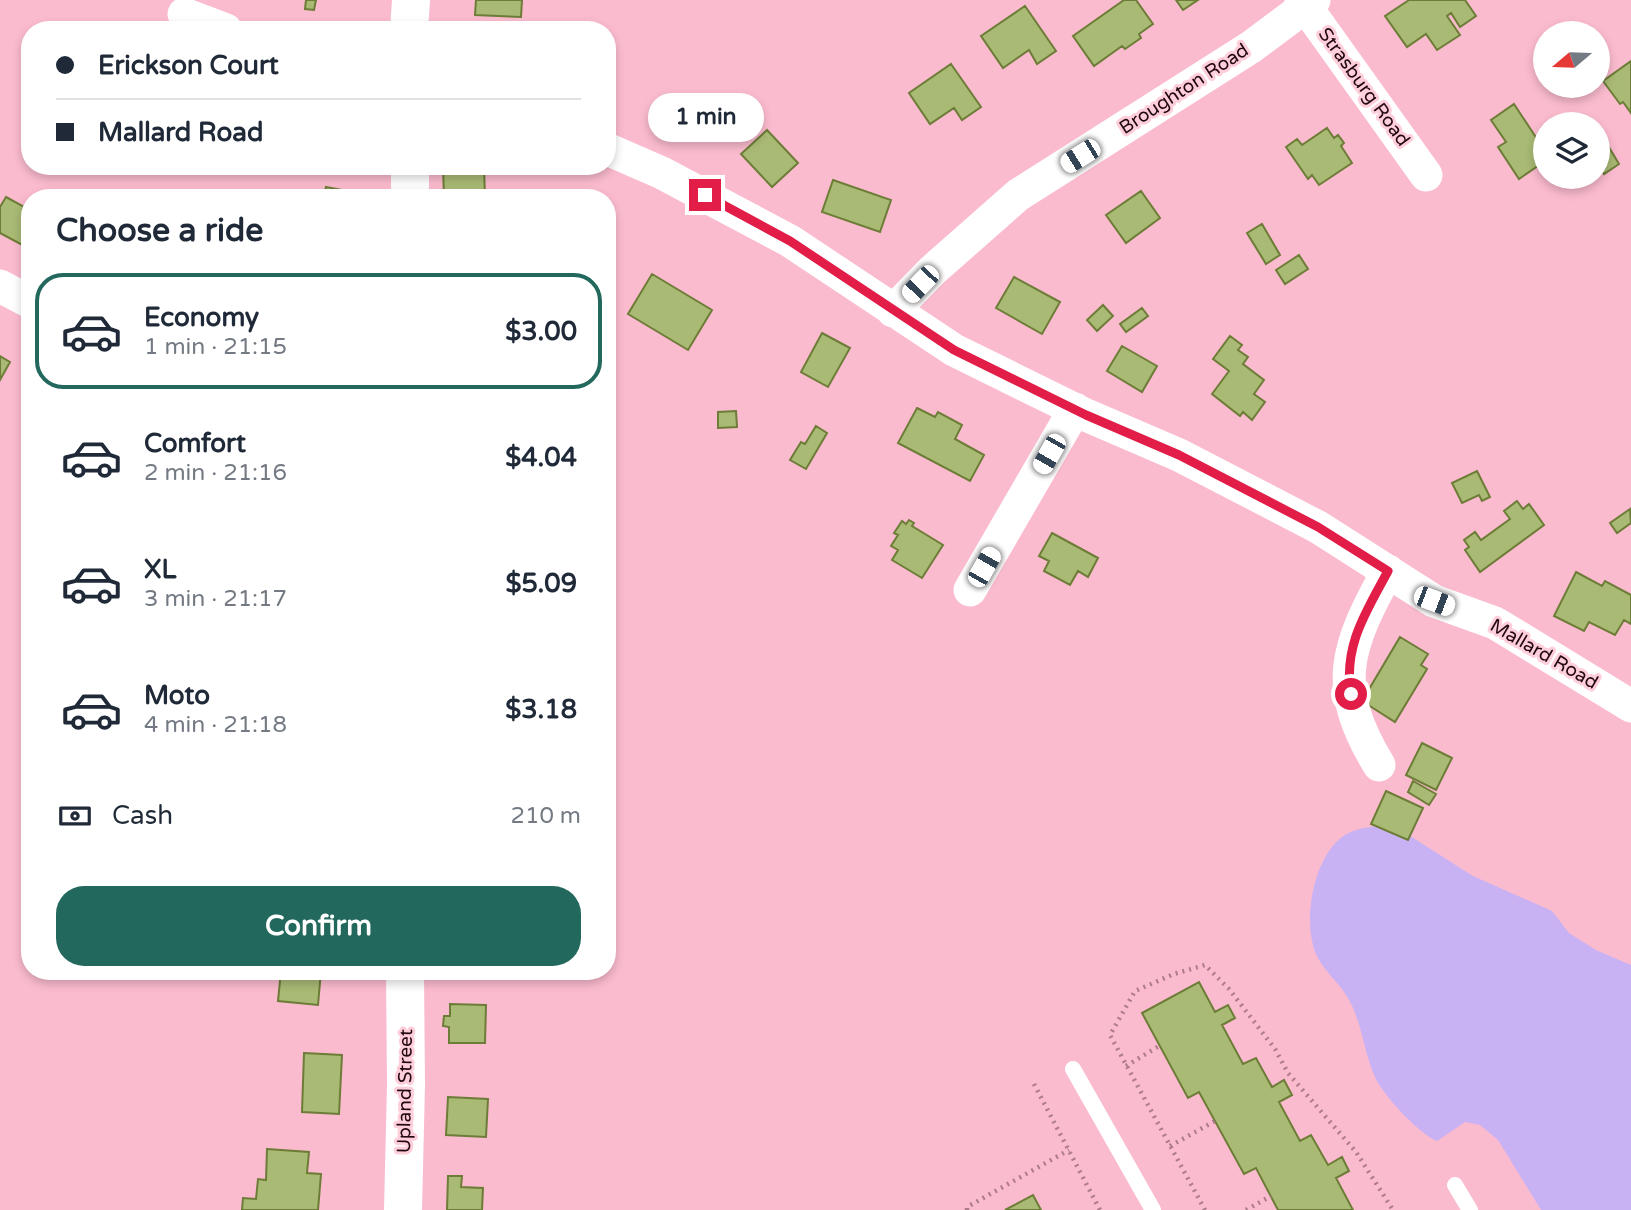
<!DOCTYPE html>
<html lang="en">
<head>
<meta charset="utf-8">
<style>
	:root { --surface:#fff; --page:#f2f2f3; --text:#1f2937; --muted:#747a83; --line:#e0e1e3; --accent:#22685c }
	body { margin:0; font-family:"Varela Round",sans-serif; background:var(--page); color:var(--text); height:100vh; display:flex; flex-direction:column; font-size:26px; white-space:nowrap }
	* { box-sizing:border-box; margin:0 }
	p { font-size:23px; color:var(--muted) }
	.icon { flex:none; width:38px; height:38px; fill:none; stroke:currentColor; stroke-width:2; stroke-linecap:round; stroke-linejoin:round }
	.map { position:relative; flex:1; overflow:hidden }
	.details { position:absolute; left:21px; top:189px; width:595px; height:791px; display:flex; flex-direction:column; background:var(--surface); border-radius:28px; box-shadow:0 4px 10px #0003 }
	.details>* { flex:none }
	.hud { position:absolute; left:21px; top:21px; width:595px; height:154px; border-radius:28px; box-shadow:0 4px 10px #0003; display:grid; align-content:center; height:154px; padding:0 35px; background:var(--surface) }
	.needle { width:46px; rotate:251deg }
	.fabs { position:absolute; left:1533px; top:21px; display:grid; gap:14px }
	.fabs a { display:grid; place-items:center; width:77px; height:77px; border-radius:50%; background:var(--surface); box-shadow:0 4px 10px #0003; font-size:35px }
	.end { position:absolute; width:32px; height:32px; margin:-16px; border:9px solid #e11d48; background:#fff; box-shadow:0 0 0 4px #fff }
	.from { border-radius:50% }
	.bubble { position:absolute; height:49px; border-radius:24px; background:var(--surface); box-shadow:0 4px 10px #0003; font-size:23px; font-weight:700; line-height:49px; text-align:center }
	.car { position:absolute; width:21px; height:42px; margin:-21px -10px; border-radius:9px; box-shadow:0 0 5px 2px #0007; background:linear-gradient(#fff 24%,#345 0 40%,#fff 0 76%,#345 0 86%,#fff 0) }
	.hud b { display:flex; align-items:center; gap:24px; height:66px; font-size:26px }
	.hud b+b { border-top:2px solid var(--line) }
	.hud i { width:18px; height:18px; background:var(--text) }
	ul { padding:0; list-style:none }
	li { display:flex; align-items:center; gap:21px; height:116px; margin:0 14px 10px; padding:0 21px; border:4px solid transparent; border-radius:28px }
	li div { flex:1 }
	li b { display:block; font-size:26px }
	li em { font-style:normal; font-weight:700 }
	li.on { border-color:var(--accent) }
	li>.icon { width:63px; height:63px; stroke-width:1.5 }
	h2 { padding:0 35px; font-size:32px; line-height:84px }
	.pay { display:flex; align-items:center; gap:18px; height:77px; padding:0 35px; font-size:26px }
	.pay p { margin-inline-start:auto }
	.primary-button { display:flex; gap:14px; margin-top:auto; padding:14px 35px }
	.primary-button a { flex:1; height:80px; border-radius:28px; background:var(--accent); color:#fff; font-size:28px; font-weight:700; line-height:80px; text-align:center }
	.map>svg:first-child { display:block }
	.green { fill:#c9b2f4 }
	.building { fill:#a9ba74; stroke:#6d7c37; stroke-width:2 }
	.lines { fill:none; stroke-linecap:round; stroke-linejoin:round }
	.path { stroke:#ad7b8a; stroke-width:4.5; stroke-dasharray:2 5; stroke-linecap:butt }
	.service { stroke:#fff; stroke-width:16 }
	.minor { stroke:#fff; stroke-width:33 }
	.tertiary { stroke:#fff; stroke-width:38 }
	.route { stroke:#e11d48; stroke-width:9 }
	.labels { text-anchor:middle; dominant-baseline:central; stroke-width:6; stroke-linejoin:round; paint-order:stroke }
	.street-label { font-size:19px; fill:#220811; stroke:#ffcedb }
</style>
</head>
<body>
<div class="map">
<svg width="1631" height="1210" viewBox="0 0 1631 1210">
	<rect width="100%" height="100%" fill="#fbbbce"/>
	<path class="green" d="M1377,826L1404,832L1473,876L1552,911L1569,933L1596,950L1631,965V1210H1541L1498,1140L1480,1125L1465,1122L1437,1141C1420,1135 1382,1094 1375,1077C1364,1053 1362,1023 1349,1000C1340,983 1322,970 1315,952C1303,919 1313,859 1342,837C1353,829 1364,828 1377,826Z"/>
	<path class="building" d="M306,0H316L314,10L305,9Z
		M476,0H522L521,17L475,15Z
		M1124,0H1136L1153,24L1139,34L1141,38L1125,49L1122,46L1094,66L1073,36Z
		M1176,0H1198L1183,10Z
		M1409,0H1465L1476,16L1460,27L1451,13L1447,16L1460,35L1437,50L1426,34L1407,47L1385,16Z
		M1025,6L1056,51L1037,64L1029,50L1003,68L981,36Z
		M1631,61V113L1623,102L1620,104L1603,81Z
		M951,64L981,107L962,120L954,108L930,124L909,93Z
		M1514,104L1545,151V161L1519,179L1498,147L1506,142L1491,120Z
		M1327,128L1334,138L1338,135L1344,143L1341,146L1352,163L1319,185L1312,175L1308,179L1286,147L1297,139L1302,145Z
		M767,130L798,163L772,187L741,154Z
		M1607,144L1619,164L1604,174L1598,165V150Z
		M443,166H484L485,198H444Z
		M833,180L891,200L880,232L822,212Z
		M326,187L358,193L357,198H323Z
		M1141,191L1160,218L1126,243L1106,215Z
		M6,197L30,210V240L26,247L0,233V207Z
		M1262,224L1280,255L1266,264L1247,233Z
		M1299,255L1308,269L1285,284L1276,270Z
		M652,274L712,310L688,350L628,314Z
		M1014,277L1060,302L1042,334L996,308Z
		M1103,305L1113,316L1097,331L1087,320Z
		M1142,308L1148,316L1126,332L1120,324Z
		M822,333L850,348L828,387L801,372Z
		M1230,336L1242,345L1238,350L1248,357L1243,364L1264,380L1254,394L1265,402L1252,420L1243,412L1240,416L1212,394L1229,371L1213,359Z
		M1122,346L1157,366L1142,392L1107,371Z
		M0,356L10,362L0,380Z
		M917,408L935,417L938,412L962,425L955,439L984,455L970,481L898,443Z
		M736,411L737,427L718,428V412Z
		M816,426L827,433L806,469L790,460L801,442L805,444Z
		M1477,471L1490,497L1482,501L1479,495L1462,503L1452,483Z
		M1517,501L1523,509L1529,504L1544,525L1480,572L1465,550L1469,547L1464,540L1475,532L1481,540L1510,519L1504,511Z
		M1630,509L1631,523L1617,533L1610,523Z
		M909,520L914,523L912,526L943,545L922,578L892,560L898,550L891,546L898,535L894,533L902,521L906,524Z
		M1052,533L1098,558L1088,577L1078,571L1070,585L1044,571L1049,561L1039,556Z
		M1576,572L1602,586L1605,581L1631,595V624L1624,620L1615,635L1589,622L1584,631L1554,616Z
		M1400,637L1428,654L1421,665L1427,669L1395,722L1362,701Z
		M1422,743L1452,758L1436,790L1406,775Z
		M1413,781L1436,794L1429,805L1408,792Z
		M1386,791L1423,808L1408,840L1371,824Z
		M281,971H321L318,1005L278,1001Z
		M1199,982L1215,1012L1228,1005L1235,1018L1222,1025L1243,1064L1256,1058L1272,1087L1284,1080L1292,1095L1279,1102L1300,1141L1311,1135L1328,1165L1342,1157L1349,1171L1336,1178L1353,1210H1278L1256,1168L1244,1174L1199,1092L1188,1098L1142,1013Z
		M450,1004L486,1005L485,1043H449V1027L443,1026L444,1016H450Z
		M304,1053L342,1055L339,1114L302,1112Z
		M448,1097L488,1099L486,1137L446,1135Z
		M267,1149L309,1152L307,1173L321,1174L318,1210H242L243,1198L256,1199L258,1179L266,1180Z
		M448,1176H462L461,1187L483,1188L482,1210H447Z
		M1033,1195L1041,1210H1005Z"/>
	<g class="lines">
		<path class="path" d="M1126,1066L1159,1046
			M1034,1084L1100,1210
			M1170,1146L1215,1121
			M967,1210V1207L1069,1150
			M1205,1210L1110,1035L1135,991L1174,974L1205,965L1229,989L1275,1049L1288,1073L1356,1152L1393,1210
			M1246,1210L1271,1196"/>
		<path class="service" d="M1073,1069L1153,1210
			M1455,1185L1470,1210"/>
		<path class="minor" d="M1301,0L1426,175
			M184,14L226,30
			M607,149L662,173L790,241L954,350L1086,415L1179,455L1318,527L1434,601L1495,623L1631,706
			M0,286L30,302
			M893,311L933,270L1018,195L1251,47L1314,0
			M970,590L1075,409
			M1379,765C1331,686 1346,647 1388,571"/>
		<path class="tertiary" d="M409,30L411,0
			M410,166V198
			M403,1210L406,1085L405,971"/>
	</g>
	<g class="lines">
		<path class="route" d="M705,195L790,241L954,350L1086,415L1179,455L1318,527L1388,571C1366,612 1343,646 1351,694"/>
	</g>
	<g class="labels">
		<g class="street-label">
			<text transform="translate(1364 87) rotate(54)">Strasburg Road</text>
			<text transform="translate(1184 89) rotate(-33)">Broughton Road</text>
			<text transform="translate(1544 654) rotate(30)">Mallard Road</text>
			<text transform="translate(405 1091) rotate(-89)">Upland Street</text>
		</g>
	</g>
</svg>
<div class="fabs">
<a><svg class="needle" viewBox="-14 -14 28 28"><path d="M0-13l5 13h-10z" fill="#e53935"/><path d="M0 13l5-13h-10z" fill="#747a83"/></svg></a>
<a><svg class="icon" aria-label="layers" viewBox="0 0 24 24"><path d="M12 4l9 5-9 5-9-5zM3 14l9 5 9-5"/></svg></a>
</div>
<i class="end from" style="left:1351px;top:694px"></i>
<i class="end" style="left:705px;top:195px"></i>
<div class="bubble" style="left:648px;top:93px;width:116px">1 min</div>
<i class="car" style="left:1080px;top:156px;rotate:238deg"></i>
<i class="car" style="left:920px;top:284px;rotate:224deg"></i>
<i class="car" style="left:1049px;top:454px;rotate:210deg"></i>
<i class="car" style="left:984px;top:567px;rotate:30deg"></i>
<i class="car" style="left:1434px;top:601px;rotate:111deg"></i>
<div class="hud">
<b><i class="from"></i>Erickson Court</b>
<b><i></i>Mallard Road</b>
</div>
<section class="details">
<h2>Choose a ride</h2>
<ul>
<li class="on"><svg class="icon" aria-label="car" viewBox="0 0 24 24"><path d="M5 17H2v-5l4-1 3-4h7l3 4 3 1v5h-3M9 17h6M6 11h13"/><circle cx="7" cy="17" r="2"/><circle cx="17" cy="17" r="2"/></svg><div><b>Economy</b><p>1 min · 21:15</p></div><em>$3.00</em></li>
<li><svg class="icon" aria-label="car" viewBox="0 0 24 24"><path d="M5 17H2v-5l4-1 3-4h7l3 4 3 1v5h-3M9 17h6M6 11h13"/><circle cx="7" cy="17" r="2"/><circle cx="17" cy="17" r="2"/></svg><div><b>Comfort</b><p>2 min · 21:16</p></div><em>$4.04</em></li>
<li><svg class="icon" aria-label="car" viewBox="0 0 24 24"><path d="M5 17H2v-5l4-1 3-4h7l3 4 3 1v5h-3M9 17h6M6 11h13"/><circle cx="7" cy="17" r="2"/><circle cx="17" cy="17" r="2"/></svg><div><b>XL</b><p>3 min · 21:17</p></div><em>$5.09</em></li>
<li><svg class="icon" aria-label="car" viewBox="0 0 24 24"><path d="M5 17H2v-5l4-1 3-4h7l3 4 3 1v5h-3M9 17h6M6 11h13"/><circle cx="7" cy="17" r="2"/><circle cx="17" cy="17" r="2"/></svg><div><b>Moto</b><p>4 min · 21:18</p></div><em>$3.18</em></li>
</ul>
<div class="pay"><svg class="icon" aria-label="cash" viewBox="0 0 24 24"><path d="M3 7h18v10H3z"/><circle cx="12" cy="12" r="2"/></svg>Cash<p>210 m</p></div>
<div class="primary-button"><a>Confirm</a></div>
</section>
</div>
</body>
</html>
